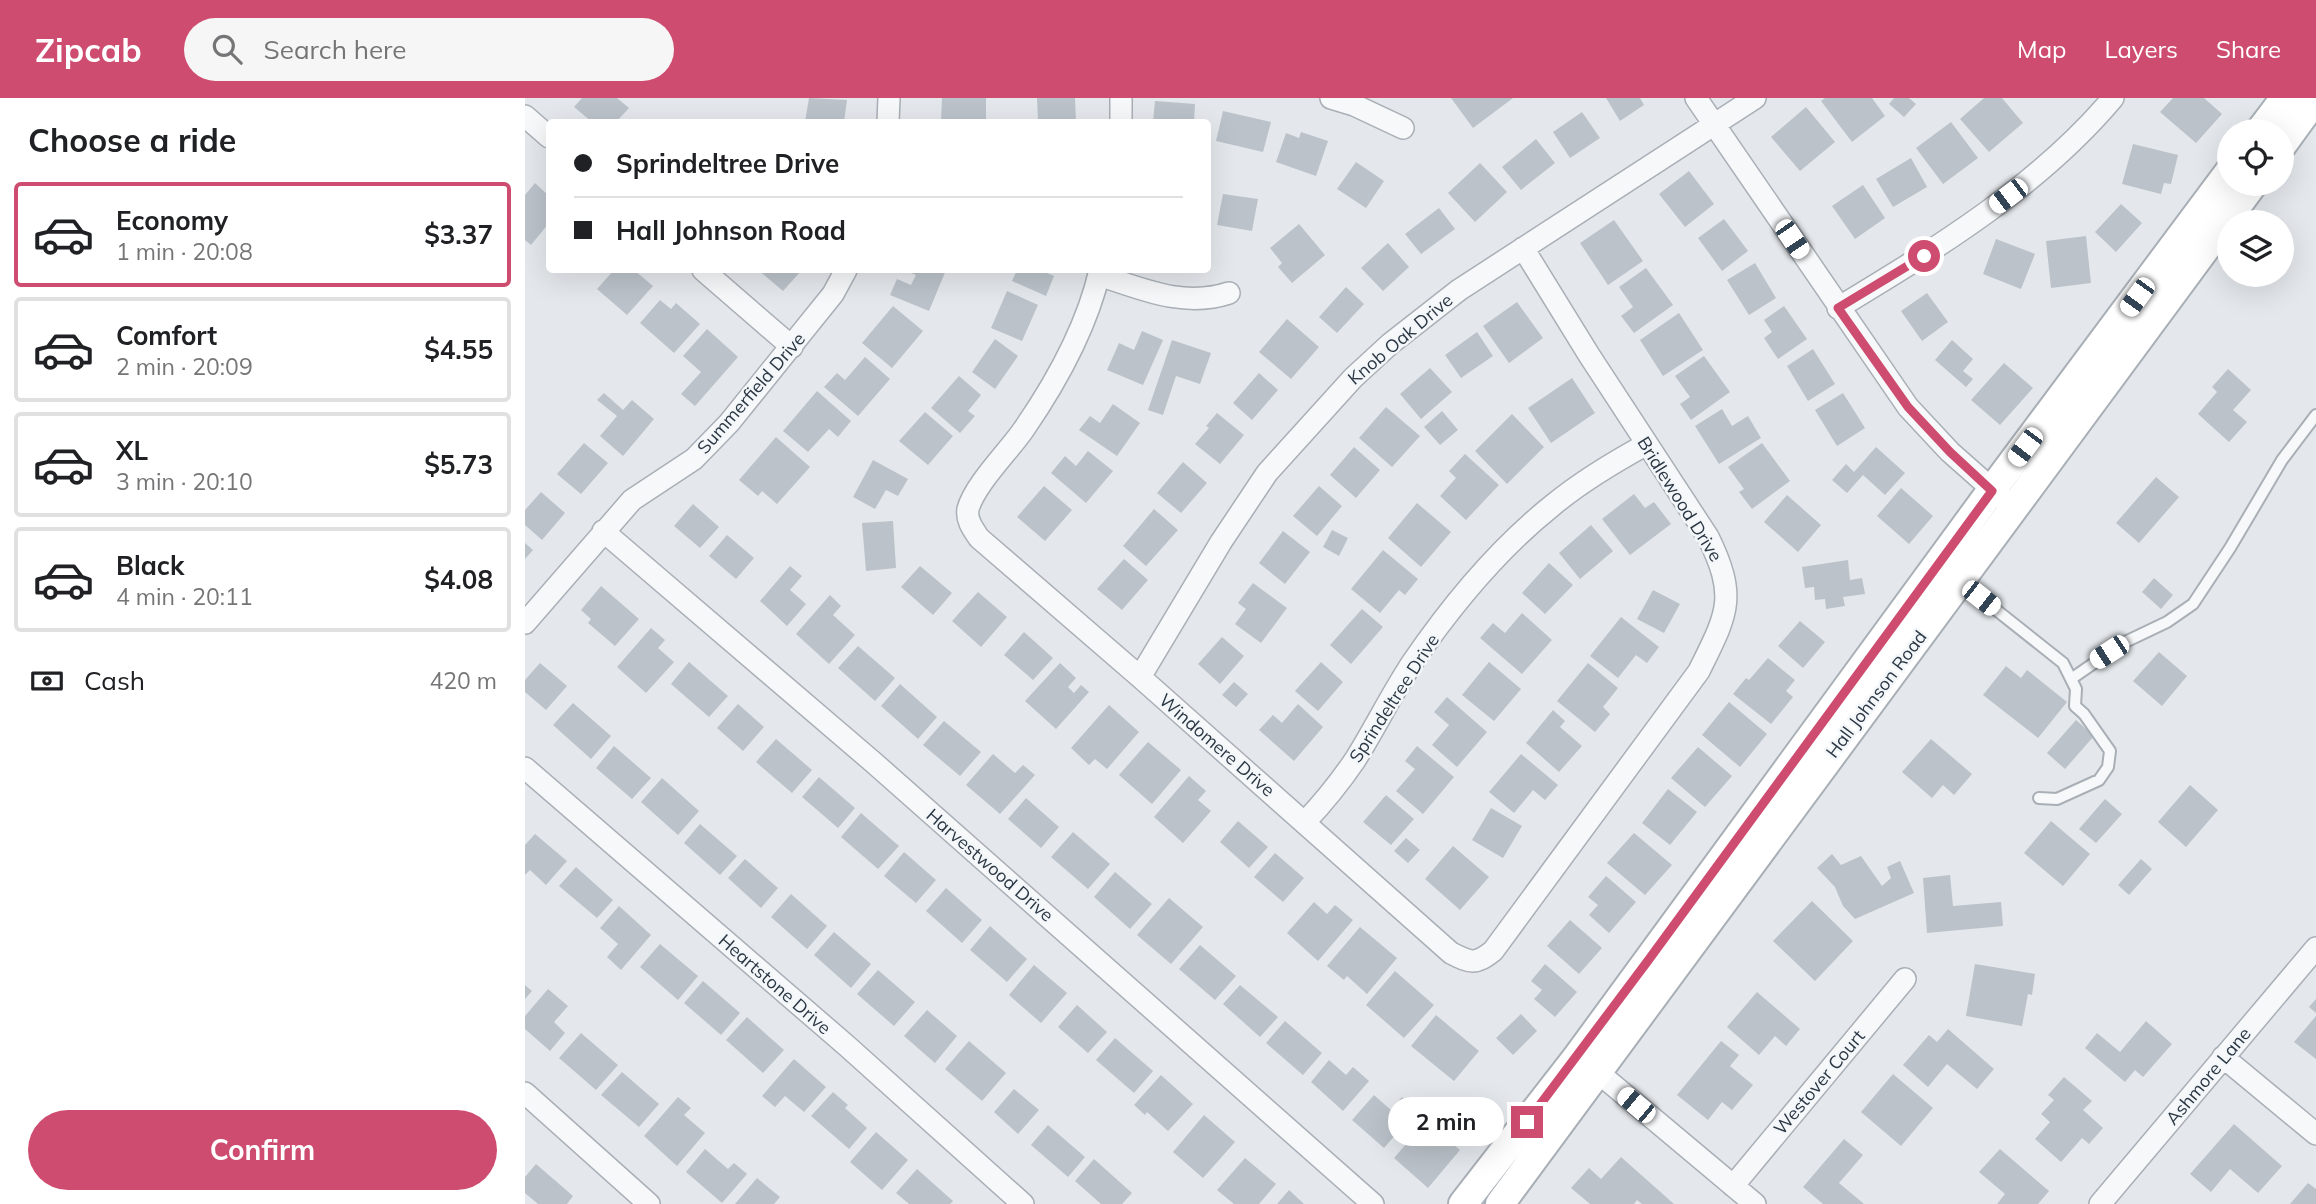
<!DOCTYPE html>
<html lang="en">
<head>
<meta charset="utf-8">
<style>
	:root { --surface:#fff; --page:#f6f6f6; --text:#202124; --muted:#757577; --line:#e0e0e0; --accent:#ce4c6f }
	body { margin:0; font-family:Mulish,sans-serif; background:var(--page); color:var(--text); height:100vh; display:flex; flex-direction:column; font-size:26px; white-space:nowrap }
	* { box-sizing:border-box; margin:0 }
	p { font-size:23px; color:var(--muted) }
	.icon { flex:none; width:38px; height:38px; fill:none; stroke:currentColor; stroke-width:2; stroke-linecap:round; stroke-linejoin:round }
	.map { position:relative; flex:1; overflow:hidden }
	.drawer { display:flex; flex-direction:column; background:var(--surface); width:525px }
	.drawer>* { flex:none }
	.top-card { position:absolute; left:21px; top:21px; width:665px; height:154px; border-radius:7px; box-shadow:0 7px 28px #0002; display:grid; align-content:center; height:154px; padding:0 28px; background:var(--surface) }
	.buttons { position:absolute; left:1692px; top:21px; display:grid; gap:14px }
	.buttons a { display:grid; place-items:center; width:77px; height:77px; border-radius:50%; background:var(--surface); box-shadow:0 7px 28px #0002; font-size:35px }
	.end { position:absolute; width:32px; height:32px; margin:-16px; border:9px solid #ce4c6f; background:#fff; box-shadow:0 0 0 4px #fff }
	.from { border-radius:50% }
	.bubble { position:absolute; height:49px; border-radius:24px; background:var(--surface); box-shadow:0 7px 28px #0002; font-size:23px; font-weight:700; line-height:49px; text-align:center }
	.car { position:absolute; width:21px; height:42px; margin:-21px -10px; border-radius:9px; box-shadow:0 0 5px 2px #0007; background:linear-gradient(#fff 24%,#345 0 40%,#fff 0 76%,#345 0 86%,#fff 0) }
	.top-card b { display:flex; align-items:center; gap:24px; height:66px; font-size:26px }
	.top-card b+b { border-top:2px solid var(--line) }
	.top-card i { width:18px; height:18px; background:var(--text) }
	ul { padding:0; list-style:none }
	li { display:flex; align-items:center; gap:21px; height:105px; margin:0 14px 10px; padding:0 14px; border:4px solid var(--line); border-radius:7px }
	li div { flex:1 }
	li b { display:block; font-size:26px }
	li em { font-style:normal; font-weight:700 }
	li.current { border-color:var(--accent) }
	li>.icon { width:63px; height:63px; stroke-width:1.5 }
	h2 { padding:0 28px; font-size:32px; line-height:84px }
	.pay { display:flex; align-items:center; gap:18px; height:77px; padding:0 28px; font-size:26px }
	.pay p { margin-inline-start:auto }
	.action { display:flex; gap:14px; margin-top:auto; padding:14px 28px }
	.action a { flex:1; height:80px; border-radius:42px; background:var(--accent); color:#fff; font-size:28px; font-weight:700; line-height:80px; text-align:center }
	header { display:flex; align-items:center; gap:42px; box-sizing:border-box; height:98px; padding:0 35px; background:var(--accent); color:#fff }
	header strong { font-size:33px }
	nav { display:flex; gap:38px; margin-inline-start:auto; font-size:24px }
	.search { width:490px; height:63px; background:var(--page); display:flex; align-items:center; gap:18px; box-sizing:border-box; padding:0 24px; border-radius:38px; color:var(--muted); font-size:26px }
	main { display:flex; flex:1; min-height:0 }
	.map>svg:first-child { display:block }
	.building { fill:#bbc2c9 }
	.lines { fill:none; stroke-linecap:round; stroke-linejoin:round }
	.lane-casing { stroke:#a9afb6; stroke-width:14 }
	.street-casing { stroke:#a9afb6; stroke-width:24 }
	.secondary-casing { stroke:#a9afb6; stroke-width:32 }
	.lane { stroke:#f7f8fa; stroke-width:10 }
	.street { stroke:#f7f8fa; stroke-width:21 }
	.secondary { stroke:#fff; stroke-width:28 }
	.route { stroke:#ce4c6f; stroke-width:9 }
	.labels { text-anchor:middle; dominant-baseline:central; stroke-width:5; stroke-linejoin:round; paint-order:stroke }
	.street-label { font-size:18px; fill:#2b3744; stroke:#f4f7f9 }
</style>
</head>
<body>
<header>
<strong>Zipcab</strong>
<div class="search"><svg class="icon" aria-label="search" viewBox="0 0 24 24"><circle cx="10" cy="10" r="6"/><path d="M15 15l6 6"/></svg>Search here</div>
<nav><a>Map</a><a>Layers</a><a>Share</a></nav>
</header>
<main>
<section class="drawer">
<h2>Choose a ride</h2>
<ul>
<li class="current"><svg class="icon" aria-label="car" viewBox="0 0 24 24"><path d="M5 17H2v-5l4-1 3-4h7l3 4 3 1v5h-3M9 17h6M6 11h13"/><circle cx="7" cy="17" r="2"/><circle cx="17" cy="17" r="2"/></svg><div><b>Economy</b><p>1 min · 20:08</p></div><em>$3.37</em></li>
<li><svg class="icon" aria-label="car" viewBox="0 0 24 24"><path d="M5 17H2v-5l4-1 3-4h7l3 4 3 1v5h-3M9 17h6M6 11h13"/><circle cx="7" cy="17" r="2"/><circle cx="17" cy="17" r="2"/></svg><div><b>Comfort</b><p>2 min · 20:09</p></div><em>$4.55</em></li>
<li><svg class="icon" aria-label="car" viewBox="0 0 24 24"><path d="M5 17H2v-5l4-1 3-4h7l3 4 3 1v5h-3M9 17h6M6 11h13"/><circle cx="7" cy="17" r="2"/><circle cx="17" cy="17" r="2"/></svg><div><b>XL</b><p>3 min · 20:10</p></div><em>$5.73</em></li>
<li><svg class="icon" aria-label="car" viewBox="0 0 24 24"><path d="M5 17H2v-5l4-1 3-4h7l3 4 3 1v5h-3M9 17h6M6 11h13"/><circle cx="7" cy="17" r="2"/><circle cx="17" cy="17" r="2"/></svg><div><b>Black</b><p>4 min · 20:11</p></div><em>$4.08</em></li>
</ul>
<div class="pay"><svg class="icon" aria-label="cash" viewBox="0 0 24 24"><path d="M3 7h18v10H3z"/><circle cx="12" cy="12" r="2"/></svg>Cash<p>420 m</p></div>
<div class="action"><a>Confirm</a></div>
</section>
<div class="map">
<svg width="1791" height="1106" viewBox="0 0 1791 1106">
	<rect width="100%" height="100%" fill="#e4e8ec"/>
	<path class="building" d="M57,0H92L104,10L91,24H67L49,9Z
		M284,0L322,2L319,24H280Z
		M417,0H461V24H416Z
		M512,0H550L551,24H513Z
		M926,0H988L948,30Z
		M1081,0H1115L1119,7L1095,23Z
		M1300,0H1347L1360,18L1327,44L1296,3Z
		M1369,0H1384L1391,6L1379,19L1364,6Z
		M1459,0H1477L1498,25L1464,54L1435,21Z
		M1648,0H1679L1697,16L1671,45L1635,14Z
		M630,3L670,6L669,24H628Z
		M1281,9L1310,44L1275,73L1246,39Z
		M698,13L746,24L738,54L691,43Z
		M1057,14L1075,40L1045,60L1028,34Z
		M1426,24L1453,60L1418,86L1391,50Z
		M776,34L803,43L791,78L751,64L761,35L774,40Z
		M1011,41L1030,65L996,92L977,69Z
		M1608,46L1653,57L1646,86L1639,85L1636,96L1597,86Z
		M1386,60L1402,89L1368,109L1351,81Z
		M831,64L859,83L841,110L812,91Z
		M955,65L982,94L950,124L923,95Z
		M1164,73L1189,106L1160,129L1134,96Z
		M10,85L24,98V125L6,147L0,142V97Z
		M1338,87L1360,120L1330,141L1307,108Z
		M698,96L733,101L727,133L692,127Z
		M1596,106L1617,125L1591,154L1570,134Z
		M914,110L930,131L896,156L880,136Z
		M1199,121L1223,153L1197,173L1173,140Z
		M1089,122L1118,163L1083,187L1055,145Z
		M774,126L800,157L767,185L753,169L757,165L745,150Z
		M1561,138L1566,185L1526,190L1521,143Z
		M1471,141L1510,156L1496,191L1458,176Z
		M863,145L884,169L858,193L836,170Z
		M1230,165L1251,200L1224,217L1202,182Z
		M1121,170L1148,207L1109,235L1096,218L1108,209L1094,189Z
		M89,172H109L128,188L102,217L72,191Z
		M233,172H277L258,193Z
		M378,172H421L404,213L365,197L372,181L386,187L391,177Z
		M492,172H523L522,175L529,178L521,198L487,183Z
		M821,189L839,206L812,235L794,219Z
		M482,193L513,207L497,243L466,230Z
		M1402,195L1423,224L1397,243L1376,213Z
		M135,202L146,211L151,205L175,226L149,255L115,225Z
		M992,204L1018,240L984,265L958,228Z
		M368,208L398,233L367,270L337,245Z
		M1259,208L1282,241L1253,261L1239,240L1247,234L1239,222Z
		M1154,215L1178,252L1138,278L1115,242Z
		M762,221L794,249L766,281L734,254Z
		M182,231L213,259L170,308L156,296L176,274L158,258Z
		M617,233L638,242L618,287L582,272L594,245L609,252Z
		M952,234L968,258L936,280L920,257Z
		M470,241L493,258L470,291L447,274Z
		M647,242L686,255L675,286L651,278L638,317L623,312Z
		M1427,242L1448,261L1438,273L1448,281L1441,289L1410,262Z
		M1288,251L1310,286L1283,303L1262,268Z
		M1179,258L1205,294L1166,322L1155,306L1165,299L1150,278Z
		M340,259L365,281L333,318L299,289L312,275L320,282Z
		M1479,265L1508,290L1475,327L1446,302Z
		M905,270L927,294L896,321L875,296Z
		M1703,271L1726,292L1708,312L1722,324L1704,344L1673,316L1692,294L1687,289Z
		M734,275L753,292L727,322L708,305Z
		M434,278L456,297L443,313L450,318L435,335L406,310Z
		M1047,280L1070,315L1026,345L1003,310Z
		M292,293L326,323L313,339L304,331L283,354L258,333Z
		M79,295L98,312L107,302L129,321L98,358L75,338L92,318L72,302Z
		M1318,295L1340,330L1312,348L1290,312Z
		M588,306L615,325L592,358L554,332L565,318L575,325Z
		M861,309L895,338L867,369L834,340Z
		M1197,311L1207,328L1223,318L1236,340L1194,366L1170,328Z
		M917,313L933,332L915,347L899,329Z
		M400,314L428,338L403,367L374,343Z
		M692,315L719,337L695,366L670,346L684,330L681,328Z
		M987,316L1019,349L982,386L950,353Z
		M251,339L285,369L252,406L237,393L233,398L214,382Z
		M59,345L83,365L56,396L32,376Z
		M1237,345L1265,383L1227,411L1214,394L1219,391L1203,369Z
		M829,349L855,372L831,400L805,377Z
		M1351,349L1380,375L1360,397L1338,377L1322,395L1307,382L1321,366L1329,374Z
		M563,353L588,373L561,405L526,375L540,358L551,368Z
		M940,356L974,387L941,422L915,398L931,380L924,373Z
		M348,362L383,381L373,398L361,392L350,411L328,399Z
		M658,364L682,385L656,415L632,395Z
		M1631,379L1654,399L1614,445L1591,425Z
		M519,388L547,412L520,443L492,419Z
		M794,388L817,408L792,438L768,418Z
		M1376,390L1408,418L1384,446L1352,418Z
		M16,394L40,415L17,442L0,427V412Z
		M1109,396L1120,410L1129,404L1146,426L1105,457L1077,421Z
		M1262,397L1296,427L1273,454L1239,424Z
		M892,405L926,434L896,469L863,440Z
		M168,406L194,429L175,450L149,428Z
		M629,411L653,432L621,468L598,448Z
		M368,423L371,470L341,473L337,425Z
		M1066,427L1088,453L1055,481L1034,455Z
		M807,432L823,440L814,458L798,449Z
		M758,433L785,454L760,486L734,465Z
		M202,437L229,460L211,481L184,458Z
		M0,445L8,452L0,461Z
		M858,452L893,481L880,497L874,492L855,515L826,491Z
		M599,461L623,482L597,512L572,491Z
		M1323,462L1325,482L1337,480L1340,496L1318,499L1320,508L1301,511L1300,501L1290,502L1289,489L1280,490L1277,469Z
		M1024,465L1048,487L1020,516L997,495Z
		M265,468L277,478L265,492L281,506L262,528L235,503Z
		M395,468L427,495L408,517L376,489Z
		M1629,480L1648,497L1636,511L1617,494Z
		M728,485L762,510L736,545L710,526L721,511L713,505Z
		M76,488L114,521L90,548L63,525L66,521L56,512Z
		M1128,492L1155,506L1139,535L1112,521Z
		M453,494L482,519L456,549L427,523Z
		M305,497L316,508L308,517L330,537L304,566L271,536Z
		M837,511L858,529L826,566L805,547Z
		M997,515L1027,542L997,576L955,540L968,525L980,535Z
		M1096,519L1134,549L1122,565L1111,557L1093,580L1065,558Z
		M1275,523L1300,544L1278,570L1253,548Z
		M126,530L140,542L133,550L149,564L121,595L92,569Z
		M499,534L528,560L508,582L479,557Z
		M697,539L719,558L695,586L673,566Z
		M333,548L370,580L350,603L313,570Z
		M1634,554L1662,578L1637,608L1608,583Z
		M1243,560L1270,582L1261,593L1268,599L1246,626L1208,596L1221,580L1224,582Z
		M164,564L203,598L184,619L146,586Z
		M796,564L818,584L793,613L770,593Z
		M964,564L996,591L969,623L937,597Z
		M15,565L42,588L21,612L0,594V582Z
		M535,565L551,580L543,589L549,595L556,587L564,594L531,631L500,603Z
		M1063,565L1093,590L1078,609L1085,616L1070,634L1032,603Z
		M1481,568L1496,580L1502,572L1542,604L1513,640L1458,597Z
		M709,584L723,596L711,609L697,597Z
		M375,586L412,619L393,641L356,608Z
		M922,599L962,634L932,669L907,647L924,627L909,614Z
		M1204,604L1242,636L1215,669L1177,637Z
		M48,605L86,638L66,661L28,627Z
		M213,606L239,629L218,653L192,630Z
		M773,606L798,629L769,663L734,632L748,617L757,625Z
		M584,607L614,634L582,671L570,661L564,667L546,650Z
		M1028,612L1040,623L1035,629L1057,648L1034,674L1001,645Z
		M1551,622L1569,638L1540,671L1522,655Z
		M419,623L456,654L435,678L398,647Z
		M251,641L287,672L267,695L231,664Z
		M1406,641L1447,676L1429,697L1418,687L1407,700L1377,674Z
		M623,644L656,672L627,706L594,677Z
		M89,648L126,680L107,701L71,670Z
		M892,648L929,679L898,716L871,693L890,671L880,663Z
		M1173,649L1207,678L1180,709L1146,680Z
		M468,656L490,675L498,667L510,677L475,716L441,687Z
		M996,656L1033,687L1020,702L1008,692L989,715L964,694Z
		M664,678L681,693L673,702L686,713L658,745L629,719Z
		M294,679L330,710L313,730L277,699Z
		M137,680L174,713L153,737L116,704Z
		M1665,687L1693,712L1661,749L1633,724Z
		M1143,691L1172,714L1145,747L1117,725Z
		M861,697L889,721L866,747L838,724Z
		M501,700L534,729L516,750L483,721Z
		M1580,701L1597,716L1571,745L1554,731Z
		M966,710L997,728L978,760L947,742Z
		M336,715L374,748L353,771L316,739Z
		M713,723L743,749L724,770L695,744Z
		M1526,723L1565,756L1538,788L1499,755Z
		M175,726L212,758L195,777L159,745Z
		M548,734L585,766L563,791L526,759Z
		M1109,735L1147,767L1120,797L1082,765Z
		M10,736L42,763L21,787L5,772L0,777V747Z
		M881,740L895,752L883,765L869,753Z
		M928,748L964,779L935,812L900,781Z
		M379,754L411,782L391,805L359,778Z
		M750,755L779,780L758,804L729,779Z
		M1307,756L1316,767L1336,758L1357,788L1366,780L1362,769L1375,763L1389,795L1330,821L1318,808L1310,789L1292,770Z
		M220,761L253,790L236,810L203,780Z
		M1616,761L1627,771L1604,797L1593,787Z
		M51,769L88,802L72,820L34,788Z
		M590,774L627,806L605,831L569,799Z
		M1425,777L1428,808L1476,804L1478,828L1402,835L1398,780Z
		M1081,778L1111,804L1084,835L1064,817L1073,807L1063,799Z
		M421,790L457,822L437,845L401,813Z
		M266,796L302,828L282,851L246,819Z
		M644,800L678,829L646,866L612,837Z
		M1287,803L1328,843L1290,883L1248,843Z
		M789,804L802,816L810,807L828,822L793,863L762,835Z
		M94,808L126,837L96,872L82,859L93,846L75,830Z
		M1045,822L1077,850L1054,876L1022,848Z
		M465,828L502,861L482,884L445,852Z
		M835,829L872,860L842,896L822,878L819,882L802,868Z
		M309,834L346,866L326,890L289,857Z
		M135,846L173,878L153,902L115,869Z
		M675,847L711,878L690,902L654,871Z
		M1020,866L1052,894L1030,919L1009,901L1017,892L1006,883Z
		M1450,866L1510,876L1507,897L1503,896L1497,928L1441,918Z
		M509,867L542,895L516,925L484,897Z
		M353,872L390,904L369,928L332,896Z
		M870,873L909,907L879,940L841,907Z
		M178,883L215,915L196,937L159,905Z
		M0,887L7,893L0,901Z
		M715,887L753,919L735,939L698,906Z
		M23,891L43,908L29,924L40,935L25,953L0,931V918Z
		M1232,894L1275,931L1261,948L1250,938L1234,957L1202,929Z
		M1791,901V915L1784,909Z
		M552,907L582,934L563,955L533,929Z
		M402,912L432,938L410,965L379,938Z
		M996,916L1012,933L988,957L971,940Z
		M911,917L954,953L929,983L886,948Z
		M1791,918V961L1769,944Z
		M222,919L259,952L238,975L201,942Z
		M760,923L797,955L778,977L741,945Z
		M1621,923L1647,946L1618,979L1610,972L1600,984L1560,950L1572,935L1595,954Z
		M1423,931L1469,971L1452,991L1422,966L1403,989L1378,967L1404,937L1412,944Z
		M56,935L93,967L71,992L34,960Z
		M590,940L628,973L609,995L571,962Z
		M444,943L481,975L457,1003L420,971Z
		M1196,943L1214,957L1205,968L1228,987L1207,1012L1197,1004L1183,1022L1152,997Z
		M269,961L301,989L279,1014L260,998L250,1009L237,998Z
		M804,962L821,977L828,969L844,983L818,1013L786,984Z
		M97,974L134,1006L114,1029L76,997Z
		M1368,976L1408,1010L1376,1048L1336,1014Z
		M636,977L668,1006L643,1033L622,1014L620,1017L609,1007Z
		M1539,979L1567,1003L1558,1012L1578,1030L1564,1046L1557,1040L1536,1064L1510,1041L1525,1024L1516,1016L1529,1002L1523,997Z
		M489,991L514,1012L493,1036L469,1014Z
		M308,994L323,1007L320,1010L342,1030L324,1051L286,1018Z
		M849,997L866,1012L877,999L892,1012L859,1050L827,1022Z
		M153,999L166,1010L159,1017L180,1035L152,1068L119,1038Z
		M679,1017L710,1044L678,1080L648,1054Z
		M901,1023L935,1052L903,1090L869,1060Z
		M1709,1026L1757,1068L1733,1095L1705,1071L1686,1094L1665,1076Z
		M523,1027L560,1059L543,1079L506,1047Z
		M351,1034L383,1062L357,1092L325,1064Z
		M1319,1041L1338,1057L1314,1085L1339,1106H1298L1278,1089Z
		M180,1051L203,1071L209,1065L222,1076L197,1105L161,1074Z
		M1475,1051L1524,1093L1513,1106H1472L1480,1096L1454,1074Z
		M1096,1059L1149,1106H1117L1112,1102L1109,1106H1065L1046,1090L1064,1070L1076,1081Z
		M720,1060L751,1086L734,1106H709L692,1092Z
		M569,1061L607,1095L597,1106H576L550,1083Z
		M11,1066L48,1098L42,1106H13L0,1095V1079Z
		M392,1071L428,1103L425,1106H384L371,1095Z
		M232,1080L255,1099L249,1106H210Z
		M1783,1085L1791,1091V1106H1765Z
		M764,1092L779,1106H752Z"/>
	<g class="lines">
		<defs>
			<path id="lane" d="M1436,484L1538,565L1551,591L1550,608L1559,616L1585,653L1583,669L1574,682L1532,701L1514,700
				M1546,581L1598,545L1642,524L1668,506L1705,450L1757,362L1791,317"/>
			<path id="street" d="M806,0L829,7L878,30
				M1171,0L1383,309L1425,354L1477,400
				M0,18L24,39
				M363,24L364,0
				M596,24V0
				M178,172L267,249
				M575,172C562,229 532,283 499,331C484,353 450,386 443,411C441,422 448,431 454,440L615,579L926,855C946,865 950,867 968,853L1174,573C1202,516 1213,500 1183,439L1064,257L998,150
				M574,177C617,191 659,210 704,195
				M1313,210C1412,150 1513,89 1588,0
				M78,433L348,664L848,1106
				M0,525L107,402L169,361L204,325L308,196L321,172
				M615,579L696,444L742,375L828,280L865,246L934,192L1230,0
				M0,670L322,948L498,1106
				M780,724C798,705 815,684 830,662C850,630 866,597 887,565C926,508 974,450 1028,407C1057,383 1089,364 1122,346
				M1698,959L1791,1036
				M1063,966L1230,1106
				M0,995L124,1106
				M1208,1088L1380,881
				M1575,1106L1791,850"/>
			<path id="secondary" d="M1735,33L1760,0
				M1757,47L1791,0
				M938,1106L1053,958L1467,392L1704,74
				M975,1106L1728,86"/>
		</defs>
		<use href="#lane" class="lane-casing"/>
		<use href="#street" class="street-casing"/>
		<use href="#secondary" class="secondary-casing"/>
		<use href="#lane" class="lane"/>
		<use href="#street" class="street"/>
		<use href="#secondary" class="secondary"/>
	</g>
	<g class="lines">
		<path class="route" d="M1002,1024L1122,864L1467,393L1425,354L1383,309L1313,210L1399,158"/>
	</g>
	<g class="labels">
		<g class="street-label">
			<text transform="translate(875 241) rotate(-40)">Knob Oak Drive</text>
			<text transform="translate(226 295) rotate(-49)">Summerfield Drive</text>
			<text transform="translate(1155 401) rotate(58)">Bridlewood Drive</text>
			<text transform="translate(1351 596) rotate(-53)">Hall Johnson Road</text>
			<text transform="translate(869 600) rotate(-57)">Sprindeltree Drive</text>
			<text transform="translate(692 647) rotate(41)">Windomere Drive</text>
			<text transform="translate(465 767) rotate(41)">Harvestwood Drive</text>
			<text transform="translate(250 886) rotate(41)">Heartstone Drive</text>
			<text transform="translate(1683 978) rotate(-50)">Ashmore Lane</text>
			<text transform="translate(1294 984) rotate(-50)">Westover Court</text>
		</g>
	</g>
</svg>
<div class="buttons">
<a><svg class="icon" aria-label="locate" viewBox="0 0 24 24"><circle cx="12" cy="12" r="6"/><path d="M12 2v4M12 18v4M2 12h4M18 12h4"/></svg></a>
<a><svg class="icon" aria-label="layers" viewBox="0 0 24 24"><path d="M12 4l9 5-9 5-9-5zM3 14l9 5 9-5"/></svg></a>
</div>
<i class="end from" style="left:1399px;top:158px"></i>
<i class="end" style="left:1002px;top:1024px"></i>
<div class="bubble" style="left:863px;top:999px;width:116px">2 min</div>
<i class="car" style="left:1483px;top:98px;rotate:233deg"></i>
<i class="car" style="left:1267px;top:141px;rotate:146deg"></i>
<i class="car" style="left:1612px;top:199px;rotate:216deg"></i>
<i class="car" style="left:1500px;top:349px;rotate:217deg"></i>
<i class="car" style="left:1456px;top:500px;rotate:128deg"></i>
<i class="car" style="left:1584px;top:554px;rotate:237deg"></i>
<i class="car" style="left:1111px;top:1007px;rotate:310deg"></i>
<div class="top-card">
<b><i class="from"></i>Sprindeltree Drive</b>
<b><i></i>Hall Johnson Road</b>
</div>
</div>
</main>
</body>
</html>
